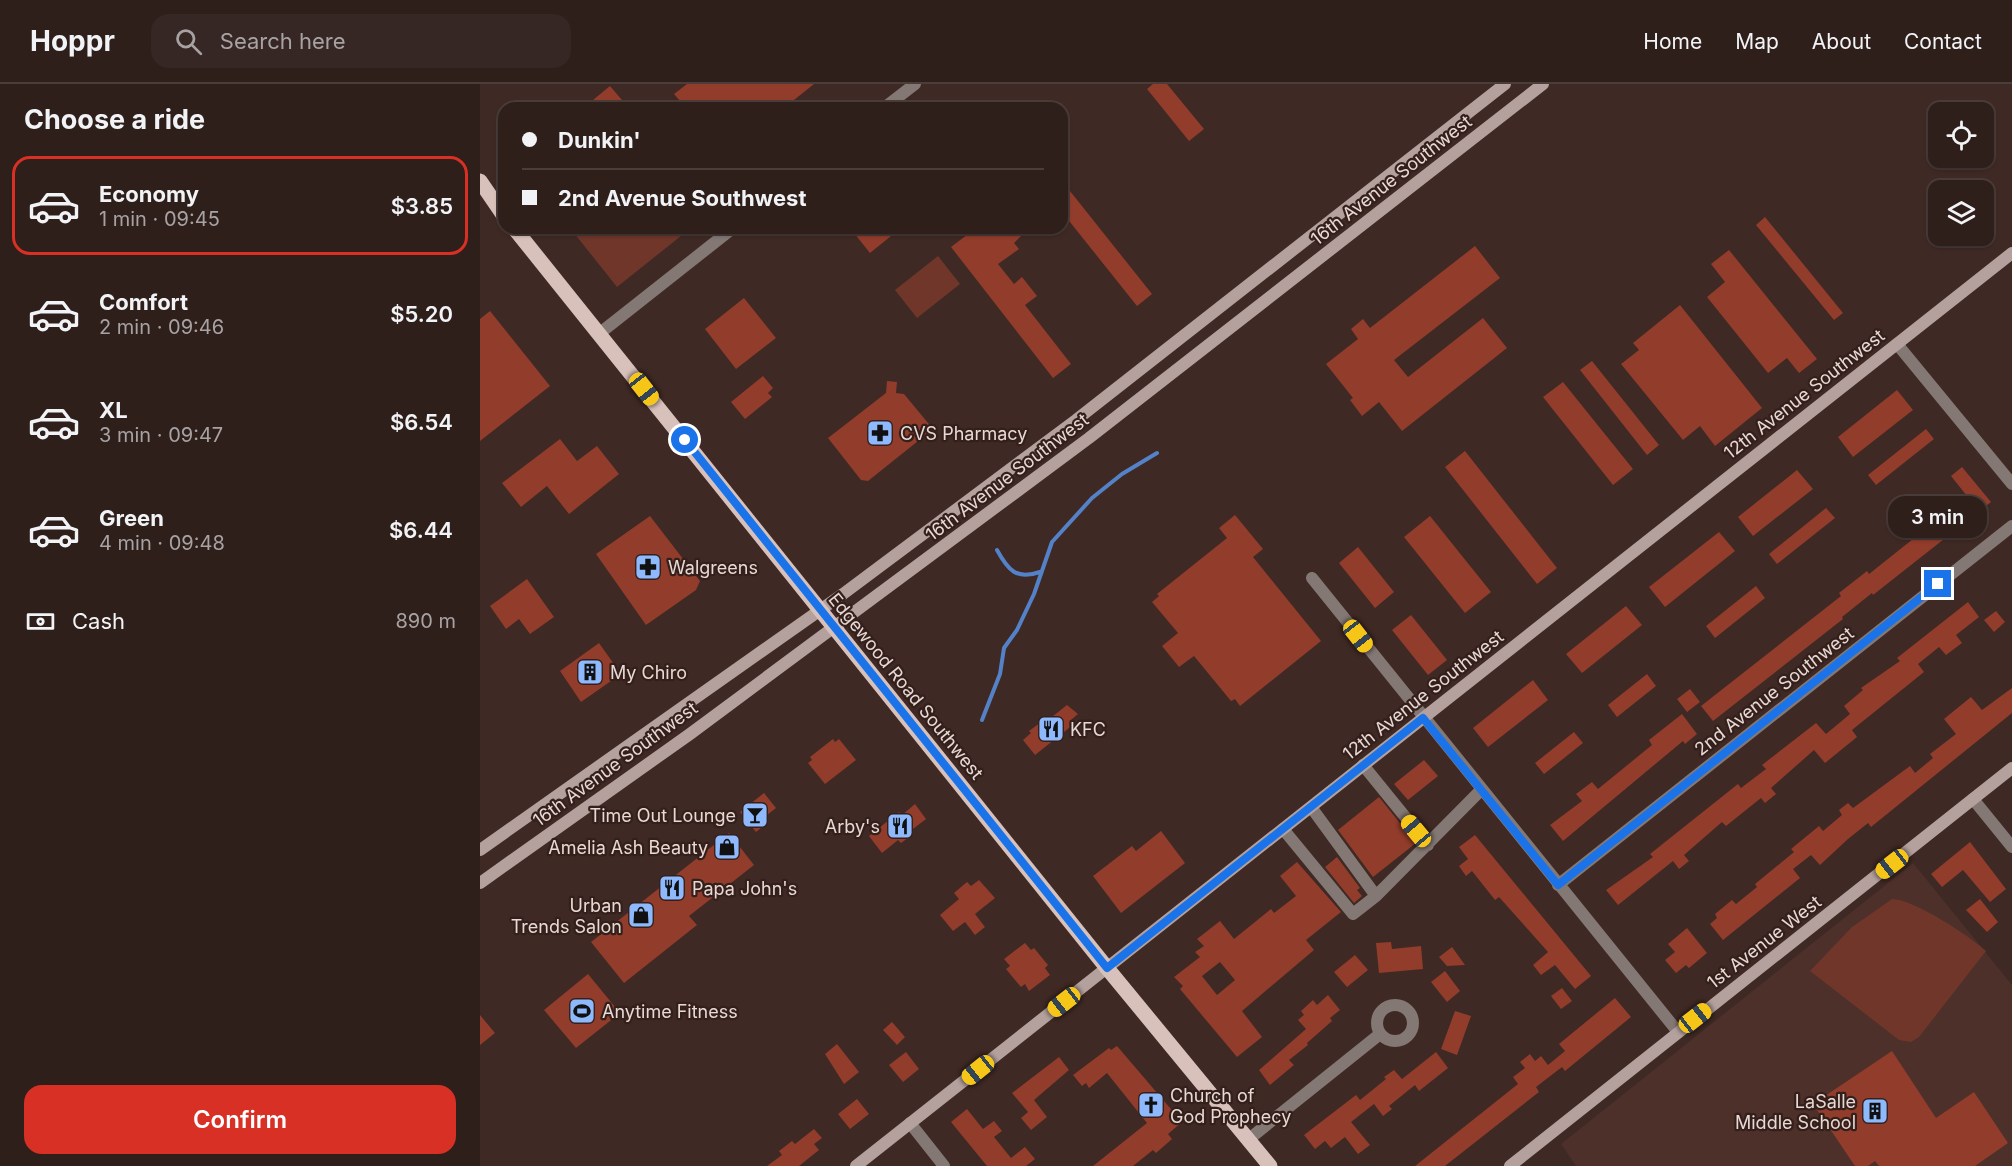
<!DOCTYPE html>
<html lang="en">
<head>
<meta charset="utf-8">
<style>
	:root { --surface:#2f1f1b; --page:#372724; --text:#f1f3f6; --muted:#a7a2a3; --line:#4a3d3a; --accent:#d93025 }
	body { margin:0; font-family:Inter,sans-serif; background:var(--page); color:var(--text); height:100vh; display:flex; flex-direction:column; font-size:22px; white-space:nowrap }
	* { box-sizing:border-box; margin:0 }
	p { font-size:20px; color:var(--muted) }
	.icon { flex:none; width:33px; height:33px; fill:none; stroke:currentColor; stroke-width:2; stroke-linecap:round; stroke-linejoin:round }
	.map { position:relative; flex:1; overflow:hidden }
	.sheet { display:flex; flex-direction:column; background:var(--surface); width:480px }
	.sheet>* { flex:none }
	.banner { position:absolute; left:18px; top:18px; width:570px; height:132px; border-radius:18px; box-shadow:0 2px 4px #0004,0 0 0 2px var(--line); display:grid; align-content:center; height:132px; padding:0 24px; background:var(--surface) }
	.tools { position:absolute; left:1448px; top:18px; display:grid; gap:12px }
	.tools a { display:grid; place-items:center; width:66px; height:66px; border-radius:12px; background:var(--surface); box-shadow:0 2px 4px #0004,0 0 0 2px var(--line); font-size:30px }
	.end { position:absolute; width:27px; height:27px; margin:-14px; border:8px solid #1a73e8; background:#fff; box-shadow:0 0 0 3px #fff }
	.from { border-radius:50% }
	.bubble { position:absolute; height:42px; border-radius:18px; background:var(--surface); box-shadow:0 2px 4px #0004,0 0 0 2px var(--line); font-size:20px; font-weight:600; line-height:42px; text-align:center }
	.car { position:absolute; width:18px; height:36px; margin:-18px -9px; border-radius:8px; box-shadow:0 0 4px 2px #0007; background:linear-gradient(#f5c518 24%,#345 0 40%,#f5c518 0 76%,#345 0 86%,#f5c518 0) }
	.banner b { display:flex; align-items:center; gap:21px; height:57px; font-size:22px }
	.banner b+b { border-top:2px solid var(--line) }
	.banner i { width:15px; height:15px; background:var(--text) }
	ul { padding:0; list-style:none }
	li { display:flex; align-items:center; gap:18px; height:99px; margin:0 12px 9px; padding:0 12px; border:3px solid transparent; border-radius:18px }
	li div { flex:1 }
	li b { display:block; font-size:22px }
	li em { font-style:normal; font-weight:600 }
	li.active { border-color:var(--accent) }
	li>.icon { width:54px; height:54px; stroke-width:1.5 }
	h2 { padding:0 24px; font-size:27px; line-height:72px }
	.pay { display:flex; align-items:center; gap:15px; height:66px; padding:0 24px; font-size:22px }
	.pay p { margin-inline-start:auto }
	.primary-button { display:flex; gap:12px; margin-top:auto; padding:12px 24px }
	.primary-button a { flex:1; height:69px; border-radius:18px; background:var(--accent); color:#fff; font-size:24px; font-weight:600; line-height:69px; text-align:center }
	header { display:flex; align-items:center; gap:36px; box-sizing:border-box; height:84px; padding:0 30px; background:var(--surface); border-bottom:2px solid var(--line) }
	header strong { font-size:28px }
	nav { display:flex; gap:33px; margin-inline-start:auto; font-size:21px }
	.search { width:420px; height:54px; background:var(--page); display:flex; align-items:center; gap:15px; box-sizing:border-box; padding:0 21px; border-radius:18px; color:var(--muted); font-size:22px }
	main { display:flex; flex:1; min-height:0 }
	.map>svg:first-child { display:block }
	.built { fill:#4d302a }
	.grass { fill:#70362a }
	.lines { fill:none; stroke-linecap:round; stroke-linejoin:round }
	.stream { stroke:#5482c9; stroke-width:4 }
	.building { fill:#923c2b; fill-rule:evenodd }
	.street { stroke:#847875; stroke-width:12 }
	.secondary { stroke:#b4a19d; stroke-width:12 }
	.primary { stroke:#d9c1bb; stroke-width:15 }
	.route { stroke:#1a73e8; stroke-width:8 }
	.labels { text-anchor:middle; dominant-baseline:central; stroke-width:4.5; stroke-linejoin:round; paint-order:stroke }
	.street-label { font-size:18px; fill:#e7d9d5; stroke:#341f1b }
	.poi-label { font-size:18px; fill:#e7d9d5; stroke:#341f1b; text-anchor:start }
</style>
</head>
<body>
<header>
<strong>Hoppr</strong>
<div class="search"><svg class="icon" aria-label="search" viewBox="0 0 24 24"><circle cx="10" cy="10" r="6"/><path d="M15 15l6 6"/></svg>Search here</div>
<nav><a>Home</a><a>Map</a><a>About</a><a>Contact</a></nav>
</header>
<main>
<section class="sheet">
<h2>Choose a ride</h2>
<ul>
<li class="active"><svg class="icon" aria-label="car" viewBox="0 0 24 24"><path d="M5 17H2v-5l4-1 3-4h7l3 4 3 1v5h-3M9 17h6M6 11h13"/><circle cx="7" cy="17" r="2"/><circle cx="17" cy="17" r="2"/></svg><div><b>Economy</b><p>1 min · 09:45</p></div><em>$3.85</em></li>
<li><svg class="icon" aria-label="car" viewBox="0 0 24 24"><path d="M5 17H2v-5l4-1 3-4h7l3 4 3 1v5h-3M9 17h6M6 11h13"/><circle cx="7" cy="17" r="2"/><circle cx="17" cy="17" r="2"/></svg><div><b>Comfort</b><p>2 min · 09:46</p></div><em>$5.20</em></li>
<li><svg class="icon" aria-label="car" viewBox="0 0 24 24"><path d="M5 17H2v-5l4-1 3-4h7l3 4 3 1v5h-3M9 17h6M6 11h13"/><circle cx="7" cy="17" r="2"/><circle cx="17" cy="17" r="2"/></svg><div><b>XL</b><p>3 min · 09:47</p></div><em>$6.54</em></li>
<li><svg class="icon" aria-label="car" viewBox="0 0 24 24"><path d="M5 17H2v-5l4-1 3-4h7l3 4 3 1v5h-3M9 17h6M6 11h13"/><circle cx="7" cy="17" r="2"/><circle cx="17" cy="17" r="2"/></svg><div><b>Green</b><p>4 min · 09:48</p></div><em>$6.44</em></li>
</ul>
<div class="pay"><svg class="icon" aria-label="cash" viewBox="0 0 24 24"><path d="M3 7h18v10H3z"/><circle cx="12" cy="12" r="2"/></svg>Cash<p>890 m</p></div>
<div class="primary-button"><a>Confirm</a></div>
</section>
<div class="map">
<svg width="1532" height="1082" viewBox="0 0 1532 1082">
	<rect width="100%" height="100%" fill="#3f2924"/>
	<path class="built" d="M1433,779L1532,901V1082H1096L1081,1060Z"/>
	<path class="grass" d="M100,144H211L137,203L94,149Z
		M458,172L480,200L437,234L415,206Z
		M1412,815C1433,815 1490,852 1506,867L1439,953L1431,958L1419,956L1330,887L1372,843Z"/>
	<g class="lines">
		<path class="stream" d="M517,466C528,486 536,496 560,488
			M502,636L520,590L524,564L537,546L554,510L572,458L612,414L642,390L677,369"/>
	</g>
	<path class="building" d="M207,0H334L304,24H206L194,10Z
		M673,0H687L724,45L709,57L667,5Z
		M130,2L142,16L132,24H120L113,16Z
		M582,97L672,210L657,222L582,128Z
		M1285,133L1363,229L1354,236L1276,141Z
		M370,144H421L390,169Z
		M496,144H549L534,159L539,165L518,180L534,200L542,193L557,212L545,221L591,280L573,294L471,163Z
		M995,162L1020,194L914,276L928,293L1003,234L1027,264L922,347L899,318L882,332L870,316L873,314L846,280L878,255L871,245L883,235L890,244Z
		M1249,166L1337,275L1319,289L1307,274L1288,289L1227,213L1245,198L1231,180Z
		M264,214L296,254L256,285L225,245Z
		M1200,221L1282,324L1235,362L1220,342L1203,356L1141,280L1159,266L1153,259Z
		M10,227L70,302L0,357V235Z
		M1112,277L1179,361L1167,371L1100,286Z
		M283,292L293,304L288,309L292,313L265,335L251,318Z
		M407,297L417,298L416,309L424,310L453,345L388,397L381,396L348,354L406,309Z
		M1083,298L1153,385L1133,401L1063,313Z
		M1417,306L1433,326L1373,373L1358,353Z
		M1446,345L1454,355L1396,401L1388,391Z
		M80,355L97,377L117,362L139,390L89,430L67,402L41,423L22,399Z
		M985,367L1077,484L1057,500L965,383Z
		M1482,383L1511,418L1393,511L1392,509L1362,533L1363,535L1233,637L1221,622L1361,512L1359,509L1387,487L1389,490L1487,412L1471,392Z
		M1317,386L1333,405L1273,452L1258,433Z
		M1346,424L1355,434L1297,480L1289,470Z
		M755,431L783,465L773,473L841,557L760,622L755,615L751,617L714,572L699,583L682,562L698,549L672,518L679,512L677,510L747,454L739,444Z
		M170,432L220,497L216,506L166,541L116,470Z
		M950,432L1011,508L985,529L924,453Z
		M1239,448L1255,467L1185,523L1169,503Z
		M878,463L914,508L895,524L859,479Z
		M47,495L74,533L50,550L39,535L26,545L10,522Z
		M1276,502L1285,514L1235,554L1226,542Z
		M1488,518L1499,533L1476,551L1482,559L1466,571L1459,563L1438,580L1444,588L1372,646L1377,653L1345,679L1334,666L1291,704L1296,710L1285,719L1281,714L1246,742L1242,738L1204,771L1209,777L1199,785L1193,777L1138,821L1126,806L1173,773L1170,770L1258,700L1261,704L1286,685L1282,681L1336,639L1346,650L1370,630L1364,622L1383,606L1381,604L1420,577L1417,574Z
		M1146,522L1162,541L1102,589L1086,570Z
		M1516,527L1525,538L1514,548L1504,536Z
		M931,531L967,576L948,591L912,546Z
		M119,559L141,590L101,618L80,587Z
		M1167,590L1176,602L1137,633L1128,621Z
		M1053,596L1068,616L1008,663L993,644Z
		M1532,604V629L1391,743L1388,739L1368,755L1340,781L1331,771L1313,785L1320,794L1243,856L1230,840L1237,834L1235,830L1252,816L1256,820L1277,803L1275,800L1314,768L1311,765L1339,742L1343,747L1362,731L1359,726L1368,719L1373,724L1430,682L1435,689L1453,674L1450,670L1476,650L1464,635L1491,613L1502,626Z
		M1210,605L1220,618L1207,628L1197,615Z
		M587,621L598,630L591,636L594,640L555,671L543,656L551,649L549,647L561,638L563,640Z
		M1202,630L1217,650L1205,660L1203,657L1083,757L1070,741L1102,717L1096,710L1112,698L1118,705L1172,661L1169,656Z
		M1094,648L1103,659L1064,690L1055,679Z
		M353,655L355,658L359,655L376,676L345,700L328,679L332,676L330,673Z
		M944,676L958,692L928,716L914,700Z
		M284,709L296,724L282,735L286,740L276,748L260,728Z
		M899,713L936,759L893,793L858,746Z
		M435,720L446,735L429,748L432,751L421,759L418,756L402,769L389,752L419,728L422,731Z
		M681,747L705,779L641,829L613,792L652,762L656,767Z
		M249,749L274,781L209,832L217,841L144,899L111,858Z
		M995,751L1111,892L1095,905L1075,881L1061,891L1053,881L1068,868L1019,813L1015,816L992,787L986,792L979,782L988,775L979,763Z
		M1490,758L1526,805L1510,818L1483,786L1462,803L1451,790Z
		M857,773L880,804L877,806L882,812L874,819L845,783Z
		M817,778L861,828L826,856L834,866L762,927L782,953L757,973L700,905L703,902L694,893L720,873L715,868L724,862L717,855L740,837L754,855L791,825L794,829L816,812L800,792ZM740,878L755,896L737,911L722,892Z
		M499,796L515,814L495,830L505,843L495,851L485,838L473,847L460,831L479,815L474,809L487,798L491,802Z
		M1500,815L1518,838L1507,848L1486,826Z
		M1207,844L1227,869L1209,884L1206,881L1196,889L1185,876L1195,868L1188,860Z
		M911,858L912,865L941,862L943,885L899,889L896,859Z
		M545,859L551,866L554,864L568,881L565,884L570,891L549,907L545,900L541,903L535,896L526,885L530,882L524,875Z
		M972,863L985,881L967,882L959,873Z
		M875,871L888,886L867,903L854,888Z
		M965,887L980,907L967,918L951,898Z
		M108,890L140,929L96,964L64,926Z
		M1082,904L1092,917L1081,925L1071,912Z
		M848,911L860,926L850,934L852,937L827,959L828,961L809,976L814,981L790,1001L779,986L826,945L818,936L824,931L821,927L833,916L837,921Z
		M1135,914L1151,933L1085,987L1082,983L1056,1003L1059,1008L965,1082H935L1038,1000L1033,993L1045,984L1040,978L1050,970L1055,977L1061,972L1068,981L1085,967L1079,960Z
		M975,927L991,932L977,971L961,965Z
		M0,931L15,949L0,961Z
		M412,938L425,953L417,961L403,946Z
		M357,960L379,988L364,1000L345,970Z
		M637,962L702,1038L688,1050L692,1055L676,1069L673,1066L653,1082H613L667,1039L627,989L609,1004L606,999L602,1002L593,991L629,964L631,966Z
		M1412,967L1456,1034L1494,1008L1528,1059L1495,1082H1399L1395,1077L1388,1082H1375L1333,1020Z
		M426,968L439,985L423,998L409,981Z
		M956,968L968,984L939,1007L935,1001L909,1022L912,1025L903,1032L894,1020L871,1038L890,1061L878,1070L865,1053L851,1064L845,1057L835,1065L824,1051L876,1011L880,1016L906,995L904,993L914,986L922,995Z
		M579,973L589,986L554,1016L567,1033L551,1046L541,1034L548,1028L532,1009Z
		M377,1015L389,1030L370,1045L358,1030Z
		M487,1025L503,1045L514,1037L522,1047L514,1053L531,1074L545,1063L555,1075L546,1082H507L471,1038Z
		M334,1045L342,1054L334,1060L339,1066L319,1082H287L302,1071L299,1067L312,1057L315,1060Z"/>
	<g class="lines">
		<path class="street" d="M404,24L435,0
			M120,249L253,144
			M1417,260L1532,400
			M832,494L1198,948
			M883,681L948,761
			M1493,715L1532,763
			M831,723L896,812L1001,706
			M803,745L873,830L896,812
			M1078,801L1532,442
			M897 939a18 18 0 1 1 36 0a18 18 0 1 1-36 0Z
			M430,1039L464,1082
			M769,1055L900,950"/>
		<path class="secondary" d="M0,766L363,510L596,336L1025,0
			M0,799L210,650L609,354L1063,0
			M376,1082L1532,169
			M1030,1082L1532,684"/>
		<path class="primary" d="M0,97L24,132
			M34,144L627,884L790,1082"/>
	</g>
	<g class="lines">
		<path class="route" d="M205,356L627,884L943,634L1078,801L1458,500"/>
	</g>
	<defs>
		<symbol id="pharmacy-square" viewBox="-11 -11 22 22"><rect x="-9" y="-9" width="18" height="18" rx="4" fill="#8eb9fc" stroke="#341f1b"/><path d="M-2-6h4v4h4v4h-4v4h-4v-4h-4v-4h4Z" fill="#111"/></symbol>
		<symbol id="building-square" viewBox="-11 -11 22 22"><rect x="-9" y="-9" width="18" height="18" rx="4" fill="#8eb9fc" stroke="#341f1b"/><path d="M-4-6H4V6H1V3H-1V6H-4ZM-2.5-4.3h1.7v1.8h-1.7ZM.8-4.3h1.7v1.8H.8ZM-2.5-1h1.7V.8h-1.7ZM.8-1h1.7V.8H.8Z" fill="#111"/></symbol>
		<symbol id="restaurant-square" viewBox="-11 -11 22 22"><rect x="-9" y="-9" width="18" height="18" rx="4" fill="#8eb9fc" stroke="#341f1b"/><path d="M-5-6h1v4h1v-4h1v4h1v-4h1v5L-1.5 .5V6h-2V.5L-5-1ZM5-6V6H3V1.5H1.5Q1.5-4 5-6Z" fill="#111"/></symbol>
		<symbol id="bar-square" viewBox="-11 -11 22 22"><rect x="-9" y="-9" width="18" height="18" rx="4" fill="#8eb9fc" stroke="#341f1b"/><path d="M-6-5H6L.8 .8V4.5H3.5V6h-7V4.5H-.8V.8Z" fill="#111"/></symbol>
		<symbol id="shop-square" viewBox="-11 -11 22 22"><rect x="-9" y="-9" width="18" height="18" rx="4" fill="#8eb9fc" stroke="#341f1b"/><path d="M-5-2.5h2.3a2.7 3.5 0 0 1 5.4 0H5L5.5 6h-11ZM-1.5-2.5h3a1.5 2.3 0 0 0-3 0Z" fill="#111"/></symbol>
		<symbol id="stadium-square" viewBox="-11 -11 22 22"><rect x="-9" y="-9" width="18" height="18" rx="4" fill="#8eb9fc" stroke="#341f1b"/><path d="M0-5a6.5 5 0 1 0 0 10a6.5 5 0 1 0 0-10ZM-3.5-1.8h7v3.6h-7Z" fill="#111"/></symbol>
		<symbol id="church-square" viewBox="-11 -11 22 22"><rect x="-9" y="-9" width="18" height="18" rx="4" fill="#8eb9fc" stroke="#341f1b"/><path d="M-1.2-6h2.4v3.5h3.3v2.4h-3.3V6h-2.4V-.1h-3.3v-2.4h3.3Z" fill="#111"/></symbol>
	</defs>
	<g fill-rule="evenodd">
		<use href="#pharmacy-square" x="385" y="334" width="30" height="30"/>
		<use href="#pharmacy-square" x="153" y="468" width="30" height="30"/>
		<use href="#building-square" x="95" y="573" width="30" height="30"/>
		<use href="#restaurant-square" x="556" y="630" width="30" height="30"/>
		<use href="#bar-square" x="260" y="716" width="30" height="30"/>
		<use href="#restaurant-square" x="405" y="727" width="30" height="30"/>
		<use href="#shop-square" x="232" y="748" width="30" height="30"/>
		<use href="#restaurant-square" x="177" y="789" width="30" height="30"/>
		<use href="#shop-square" x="146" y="816" width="30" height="30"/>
		<use href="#stadium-square" x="87" y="912" width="30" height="30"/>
		<use href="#church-square" x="656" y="1006" width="30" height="30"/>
		<use href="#building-square" x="1380" y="1012" width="30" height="30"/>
	</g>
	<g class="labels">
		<g class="street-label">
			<text transform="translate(911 96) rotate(-38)">16th Avenue Southwest</text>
			<text transform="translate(1324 310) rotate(-38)">12th Avenue Southwest</text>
			<text transform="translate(527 393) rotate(-37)">16th Avenue Southwest</text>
			<text transform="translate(426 602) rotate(51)">Edgewood Road Southwest</text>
			<text transform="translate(1294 607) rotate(-38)">2nd Avenue Southwest</text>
			<text transform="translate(943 611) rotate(-38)">12th Avenue Southwest</text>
			<text transform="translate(135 680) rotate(-36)">16th Avenue Southwest</text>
			<text transform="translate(1284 858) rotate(-38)">1st Avenue West</text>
		</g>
		<g class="poi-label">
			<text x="420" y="349">CVS Pharmacy</text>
			<text x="188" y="483">Walgreens</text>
			<text x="130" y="588">My Chiro</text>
			<text x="590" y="645">KFC</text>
			<text x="256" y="731" text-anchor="end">Time Out Lounge</text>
			<text x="400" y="742" text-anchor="end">Arby's</text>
			<text x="228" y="763" text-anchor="end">Amelia Ash Beauty</text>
			<text x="212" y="804">Papa John's</text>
			<text x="142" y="821" text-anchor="end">Urban<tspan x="142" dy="21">Trends Salon</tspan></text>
			<text x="122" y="927">Anytime Fitness</text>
			<text x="690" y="1011">Church of<tspan x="690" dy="21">God Prophecy</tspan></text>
			<text x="1376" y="1017" text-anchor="end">LaSalle<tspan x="1376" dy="21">Middle School</tspan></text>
		</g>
	</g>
</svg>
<div class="tools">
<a><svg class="icon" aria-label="locate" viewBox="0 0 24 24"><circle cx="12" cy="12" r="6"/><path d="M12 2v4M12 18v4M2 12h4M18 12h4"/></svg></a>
<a><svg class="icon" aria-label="layers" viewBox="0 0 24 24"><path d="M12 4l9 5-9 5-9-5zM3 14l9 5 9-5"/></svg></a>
</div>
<i class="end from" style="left:205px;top:356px"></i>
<i class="end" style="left:1458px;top:500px"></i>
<div class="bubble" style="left:1408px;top:412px;width:99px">3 min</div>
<i class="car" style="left:164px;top:305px;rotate:142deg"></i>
<i class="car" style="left:878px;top:552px;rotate:142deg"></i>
<i class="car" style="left:936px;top:747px;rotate:320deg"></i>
<i class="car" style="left:1412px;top:780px;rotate:232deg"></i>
<i class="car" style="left:584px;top:918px;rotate:232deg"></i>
<i class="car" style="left:1215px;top:934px;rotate:52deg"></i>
<i class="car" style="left:498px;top:986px;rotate:231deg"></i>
<div class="banner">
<b><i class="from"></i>Dunkin'</b>
<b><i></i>2nd Avenue Southwest</b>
</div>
</div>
</main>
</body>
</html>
